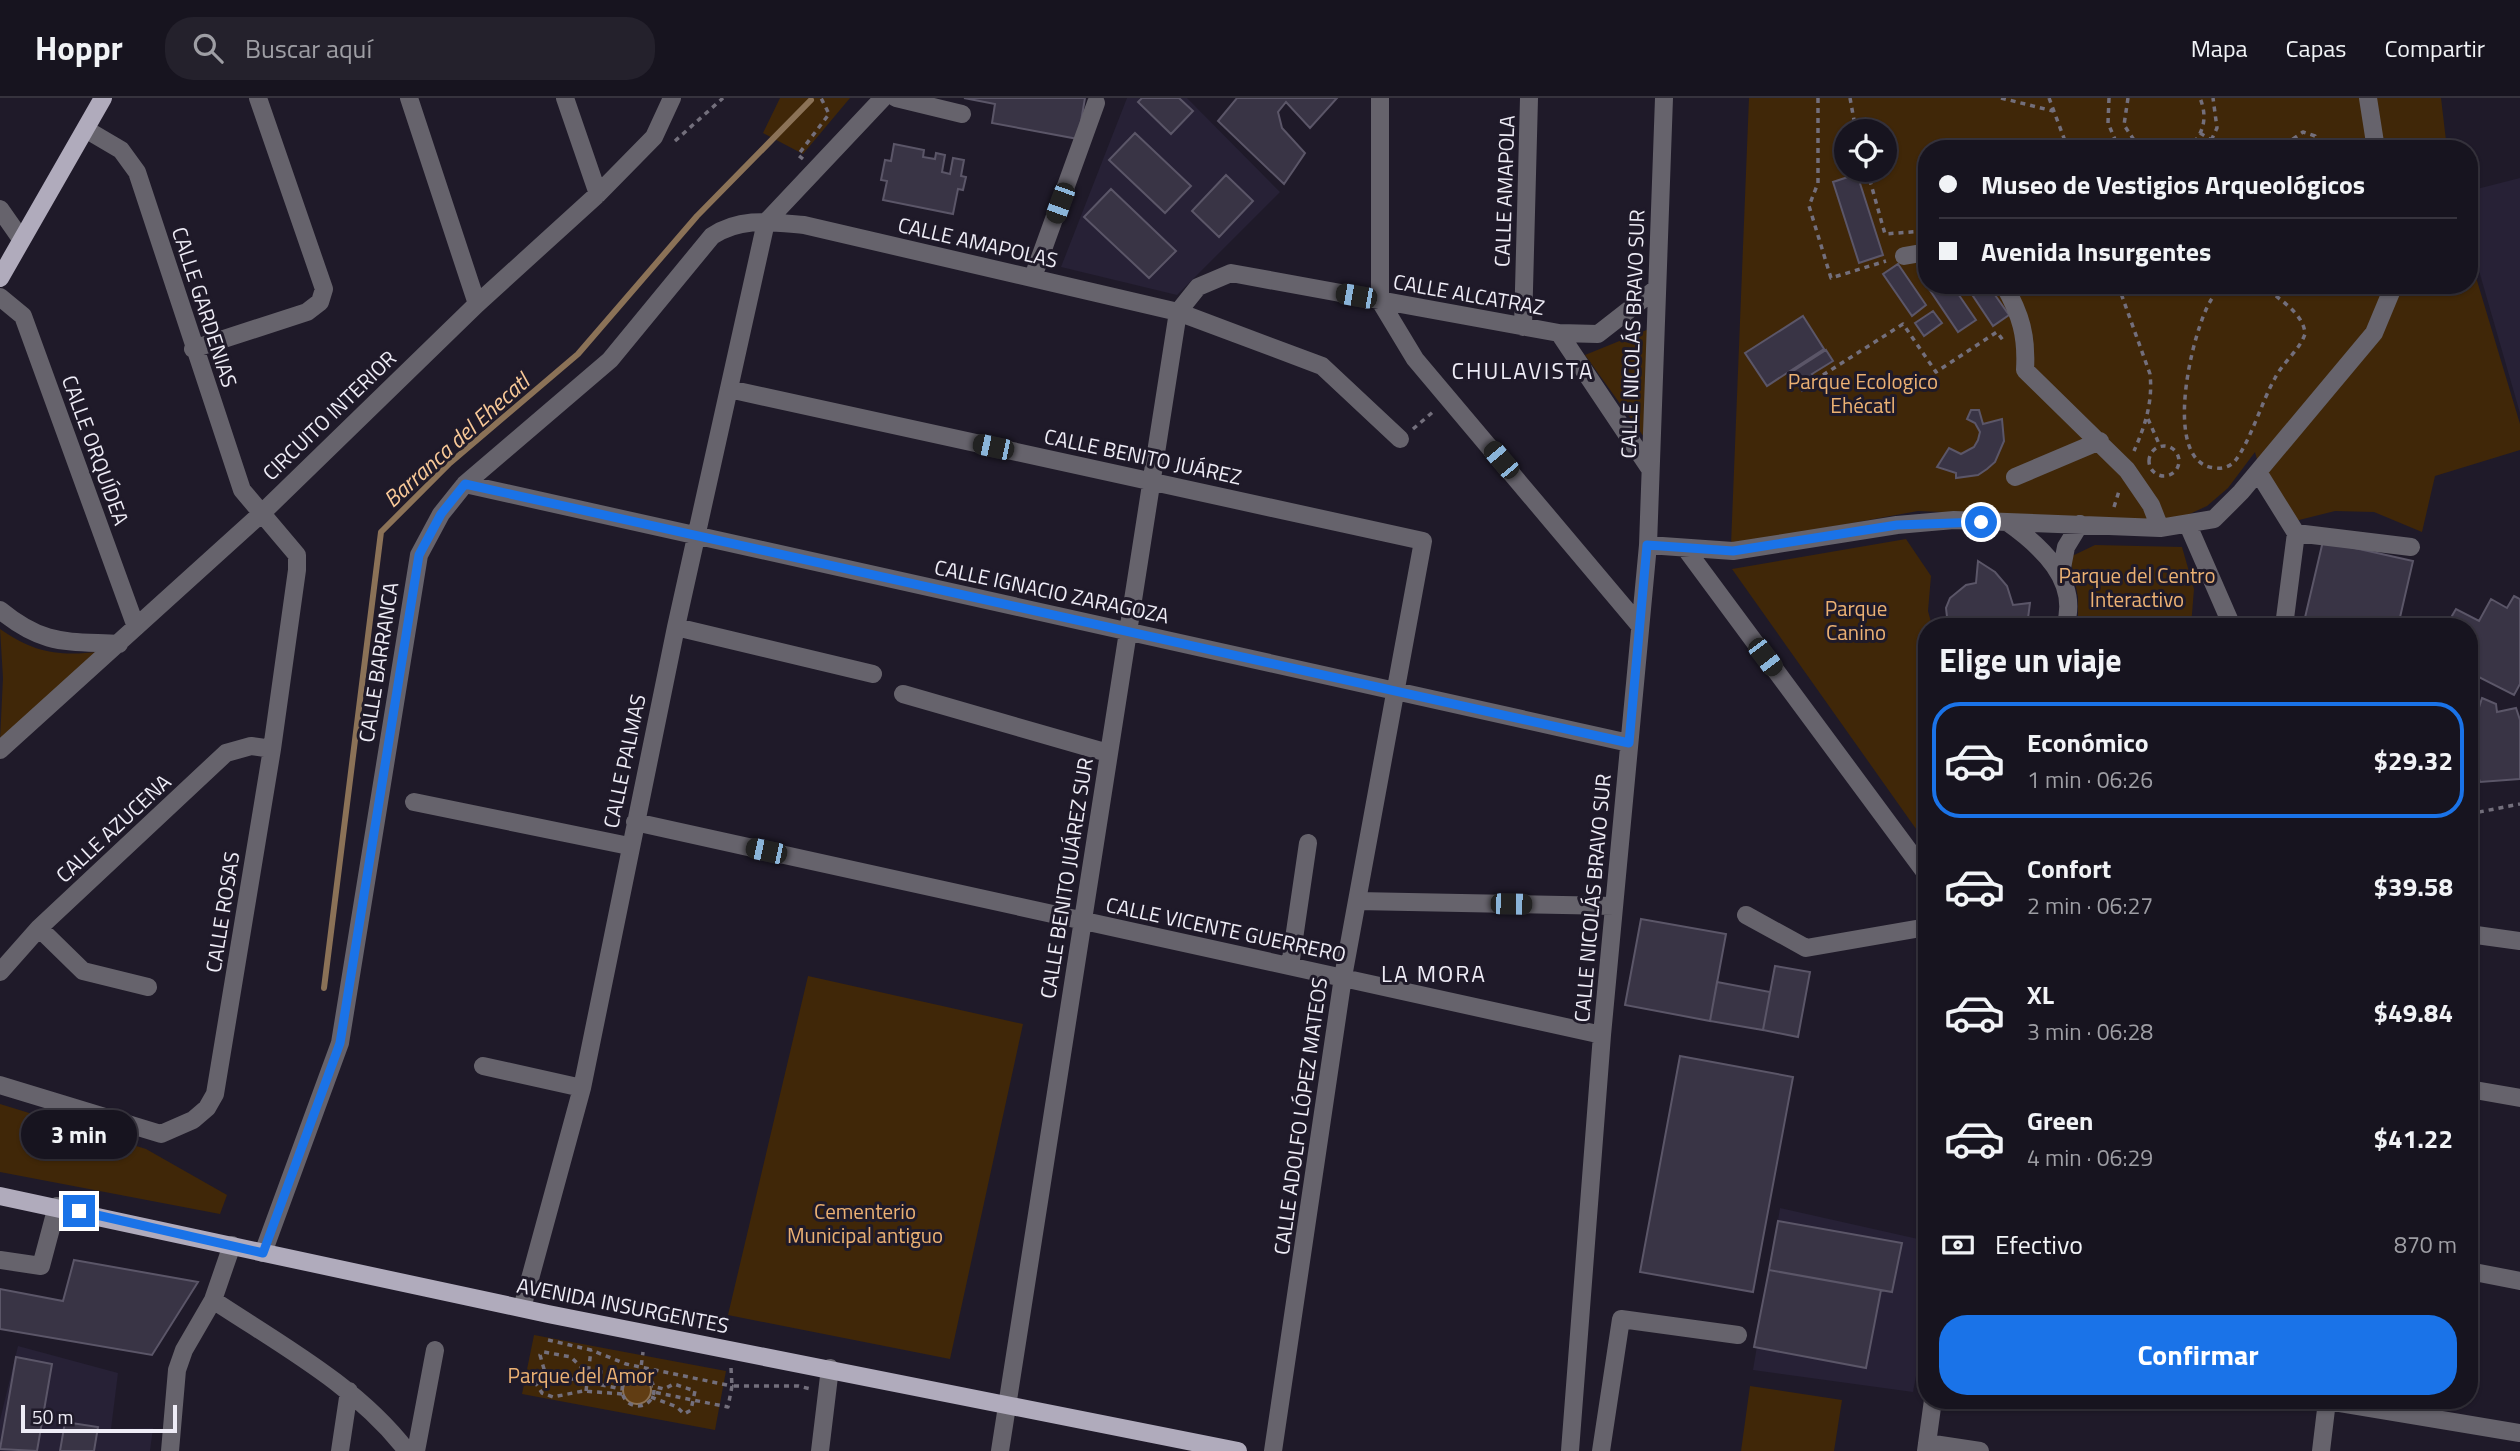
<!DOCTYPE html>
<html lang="es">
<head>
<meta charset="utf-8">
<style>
	:root { --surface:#17141f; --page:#24212c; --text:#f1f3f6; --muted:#9e9ea4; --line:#36333d; --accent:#1a73e8 }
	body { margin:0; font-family:"Titillium Web",sans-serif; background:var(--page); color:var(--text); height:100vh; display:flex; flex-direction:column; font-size:26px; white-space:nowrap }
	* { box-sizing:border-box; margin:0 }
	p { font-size:23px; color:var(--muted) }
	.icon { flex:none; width:38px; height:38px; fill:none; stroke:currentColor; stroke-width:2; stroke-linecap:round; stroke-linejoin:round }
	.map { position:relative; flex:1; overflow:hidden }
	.sheet { position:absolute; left:1918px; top:520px; width:560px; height:791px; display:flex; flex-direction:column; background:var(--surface); border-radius:28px; box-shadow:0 2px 5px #0004,0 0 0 2px var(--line) }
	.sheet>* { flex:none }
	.top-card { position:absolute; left:1918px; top:42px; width:560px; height:154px; border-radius:28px; box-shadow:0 2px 5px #0004,0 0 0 2px var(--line); display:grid; align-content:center; height:154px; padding:0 21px; background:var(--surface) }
	.tools { position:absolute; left:1834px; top:21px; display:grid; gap:14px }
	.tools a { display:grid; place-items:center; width:63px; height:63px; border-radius:50%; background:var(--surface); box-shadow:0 2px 5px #0004,0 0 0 2px var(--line); font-size:35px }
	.scale { position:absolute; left:21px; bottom:18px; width:156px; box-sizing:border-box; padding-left:7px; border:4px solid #eeecf6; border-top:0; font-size:19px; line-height:24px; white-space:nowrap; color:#eeecf6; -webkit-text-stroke:5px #1f1a29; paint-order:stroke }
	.end { position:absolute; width:32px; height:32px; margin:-16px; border:9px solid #1a73e8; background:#fff; box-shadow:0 0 0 4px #fff }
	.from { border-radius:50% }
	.bubble { position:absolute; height:49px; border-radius:24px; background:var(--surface); box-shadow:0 2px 5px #0004,0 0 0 2px var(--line); font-size:23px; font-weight:700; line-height:49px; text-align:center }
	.car { position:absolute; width:21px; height:42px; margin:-21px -10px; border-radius:9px; box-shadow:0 0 5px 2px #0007; background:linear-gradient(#222 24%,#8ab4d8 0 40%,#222 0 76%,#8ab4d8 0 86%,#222 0) }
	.top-card b { display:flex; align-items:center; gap:24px; height:66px; font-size:26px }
	.top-card b+b { border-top:2px solid var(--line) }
	.top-card i { width:18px; height:18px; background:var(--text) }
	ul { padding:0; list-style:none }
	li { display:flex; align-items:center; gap:21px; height:116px; margin:0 14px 10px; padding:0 7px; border:4px solid transparent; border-radius:28px }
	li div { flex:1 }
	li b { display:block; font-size:26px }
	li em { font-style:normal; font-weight:700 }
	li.selected { border-color:var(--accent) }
	li>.icon { width:63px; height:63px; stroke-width:1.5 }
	h2 { padding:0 21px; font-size:32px; line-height:84px }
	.pay { display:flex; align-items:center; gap:18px; height:77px; padding:0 21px; font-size:26px }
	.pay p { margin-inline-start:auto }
	.action { display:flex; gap:14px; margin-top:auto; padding:14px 21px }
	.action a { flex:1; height:80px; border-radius:28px; background:var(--accent); color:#fff; font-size:28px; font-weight:700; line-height:80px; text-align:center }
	header { display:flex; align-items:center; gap:42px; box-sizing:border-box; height:98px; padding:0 35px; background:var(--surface); border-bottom:2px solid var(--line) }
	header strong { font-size:33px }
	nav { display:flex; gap:38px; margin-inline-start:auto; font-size:24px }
	.search { width:490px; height:63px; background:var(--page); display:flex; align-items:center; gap:18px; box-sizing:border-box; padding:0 24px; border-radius:28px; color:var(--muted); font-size:26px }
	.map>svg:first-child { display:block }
	.built { fill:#272136 }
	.green { fill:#402708; fill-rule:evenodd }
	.water { fill:#613d13; stroke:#8b7257; stroke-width:2 }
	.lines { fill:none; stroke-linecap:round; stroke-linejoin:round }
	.stream { stroke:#8b7257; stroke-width:6 }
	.building { fill:#393445; stroke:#5b5668; stroke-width:2 }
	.path { stroke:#736f7c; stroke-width:3.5; stroke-dasharray:5 5; stroke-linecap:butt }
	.minor { stroke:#66636c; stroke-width:18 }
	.major { stroke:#b0abbc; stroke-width:18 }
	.route { stroke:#1a73e8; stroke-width:9 }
	.labels { text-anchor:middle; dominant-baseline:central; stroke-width:6; stroke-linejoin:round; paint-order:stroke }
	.street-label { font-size:21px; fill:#eeecf6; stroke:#1f1a29 }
	.park-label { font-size:21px; fill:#ecb173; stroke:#1f1a29 }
	.neighbourhood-label { font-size:23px; letter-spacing:2px; fill:#eeecf6; stroke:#1f1a29 }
	.water-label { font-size:23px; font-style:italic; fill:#f9c998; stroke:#1f1a29 }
</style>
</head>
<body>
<header>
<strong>Hoppr</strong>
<div class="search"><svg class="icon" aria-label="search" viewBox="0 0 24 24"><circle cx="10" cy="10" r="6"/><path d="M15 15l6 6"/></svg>Buscar aquí</div>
<nav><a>Mapa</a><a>Capas</a><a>Compartir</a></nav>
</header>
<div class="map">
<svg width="2520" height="1353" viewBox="0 0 2520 1353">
	<rect width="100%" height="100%" fill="#1f1a29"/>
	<path class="built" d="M1127,0H1187L1280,94L1177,197L1061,169Z
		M2520,80V315L2469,138V93Z
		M1780,1110L1927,1143V1220L1913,1294L1753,1272Z
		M18,1248L118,1275L111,1331L153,1330L150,1353H0V1322Z"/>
	<path class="green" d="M780,0H850L803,56L763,35Z
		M1749,0H2441L2447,51H1927V187H2469V156L2520,326V352L2435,378L2422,434L2374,414L2335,413L2291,424L2263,383L2255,354L2228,390L2207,408L2183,419L2139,422L1918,413L1731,447ZM1846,33H1885V72H1846Z
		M1649,231L1644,339L1585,257Z
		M1906,441L1931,478L1928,513L1932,528H1927L1926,745L1732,471Z
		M2095,447L2182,449L2194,491L2191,528H2078V499L2070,459Z
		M0,531C34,555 58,558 98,554L0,642L3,580Z
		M808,878L1023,926L950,1261L728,1217Z
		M0,1006L146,1051L227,1097L220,1116L0,1074Z
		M534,1237L726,1273L715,1332L522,1296Z
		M1750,1288L1842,1302L1834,1353H1741Z"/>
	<path class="water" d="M623 1292a14 14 0 1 1 28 0a14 14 0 1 1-28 0Z"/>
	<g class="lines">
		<path class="stream" d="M324,890L381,434L450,365L578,256L697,118L811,2"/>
	</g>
	<path class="building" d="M964,0H1085L1078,41L992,25L995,6Z
		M1142,0H1179L1193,13L1171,36L1138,4Z
		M1237,0H1337L1310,30L1286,4L1278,14L1282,30L1305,55L1284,86L1218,23Z
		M1135,35L1191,88L1165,115L1109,62Z
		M894,46L924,52L923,59L935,61L936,55L945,57L942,74L950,76L953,60L964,62L961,78L966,79L963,92L958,91L953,116L883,102L887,83L881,82L885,62L891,63Z
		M1857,76L1883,157L1859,165L1833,84Z
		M1226,77L1253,103L1219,139L1192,113Z
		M1111,91L1176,153L1149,180L1084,119Z
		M1898,166L1926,207L1912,218L1883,176Z
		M1927,179V187H1952L1976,222L1958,234L1923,182Z
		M1988,187L2009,217L1993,228L1967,189Z
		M1933,213L1942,225L1924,238L1915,225Z
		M1803,218L1824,251L1767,288L1745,255Z
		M1826,252L1833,263L1812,276L1817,284L1802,293L1790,275Z
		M1971,312H1979L1983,326L2002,321L2004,343L1995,364L1987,371L1978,377L1956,380V375L1937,369L1949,350L1961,356L1974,349L1978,342L1980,334L1975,325L1967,321Z
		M2323,443L2413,463L2398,528H2303Z
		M1978,463L1995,474L2007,488L2013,507L2030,505L2027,528H1948L1946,510L1950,500L1966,487L1976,485Z
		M2514,498L2520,501V586L2514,597L2477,578L2470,591L2469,528H2446L2456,511L2479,523L2491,501L2507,510Z
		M2482,600L2496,606L2497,614L2516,610L2520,622V681L2480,684L2469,651V621L2476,619Z
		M1641,821L1726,836L1710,923L1625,907Z
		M1775,868L1810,874L1798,939L1763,932Z
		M1717,884L1770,894L1763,932L1710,923Z
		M1680,958L1793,979L1753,1194L1640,1174Z
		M1778,1123L1902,1145L1892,1194L1769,1172Z
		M74,1162L198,1184L152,1257L0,1231V1191L63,1203Z
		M1769,1172L1881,1192L1866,1270L1754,1249Z
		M16,1259L52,1266L37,1353L0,1351Z
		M65,1324L98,1329L94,1353H60Z"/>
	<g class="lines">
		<path class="path" d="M1818,0V85L1809,108L1831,180L1886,163
			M1850,0L1856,33
			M2001,0L2053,13
			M2049,0L2068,51
			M2109,0L2108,25L2119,51
			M2128,0L2124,27L2140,51
			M2200,35L2213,43
			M675,43L723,0
			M2187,51C2204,37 2208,20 2200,0
			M2207,51L2217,30L2213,0
			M2292,51L2293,41L2303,34L2315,38L2318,51
			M803,61L798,57L829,16L821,0
			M1867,72L1885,136L1925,133
			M2118,187L2150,276C2153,304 2145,328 2134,353
			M2226,187C2220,191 2215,195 2211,202C2193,230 2159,367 2216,370C2223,371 2231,368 2235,363C2250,344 2262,303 2275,280C2283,264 2299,253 2305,236C2304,215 2277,200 2262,187
			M1823,277L1903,226L1936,274L1997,234L2005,245
			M2148,321L2160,348
			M1413,331L1434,313
			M2149 363a15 15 0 1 1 30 0a15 15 0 1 1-30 0Z
			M2114,409L2119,393
			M2469,716L2520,706
			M548,1242L591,1252L626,1266L732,1288L728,1309L653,1294
			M731,1270L732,1288H798L811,1291
			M542,1275L622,1291
			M622 1292a16 16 0 1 1 32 0a16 16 0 1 1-32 0Z
			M640,1277L643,1254
			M586,1293L591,1252
			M622,1296L583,1293L553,1299L542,1295L535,1284L544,1271L540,1257L544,1254L571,1259L585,1273L603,1274L623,1286
			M651,1299L677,1309L684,1316L691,1312L695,1293L674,1286L664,1291L652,1288"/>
		<path class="minor" d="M409,0L477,206
			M565,0L598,96
			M896,0L962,16
			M1380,0V203L1415,261L1640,528
			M2368,0L2376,51
			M0,111L21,141
			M766,124L883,0
			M1904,158L1927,154
			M1033,179L1096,5
			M2004,187C2021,217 2027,238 2025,272L2127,372L2151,407L2160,430
			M0,199L23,218L136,529
			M1178,214L1198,189L1231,175L1559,235L1598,236L1657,190
			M1523,229L1529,0
			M1559,235L1650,371
			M193,251L307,214L320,204L324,191L258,0
			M729,291L1423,443L1343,879L1273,1353
			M2258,374L2296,435L2284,528
			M2015,379L2100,343
			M465,386L1629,645
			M2007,424C2041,448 2080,483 2065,528
			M2188,427L2232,528
			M2296,435L2411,449
			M1648,447L1733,453L1897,427L1954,422L2160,430L2214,421L2241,394L2374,235L2394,187
			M1685,450L1927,777
			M2061,475L2066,449L2080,426
			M0,512C44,548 66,543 119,546
			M676,529L873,576
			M903,596L1108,655
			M0,652L262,415L477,206L598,96L654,39L672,0
			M414,704L629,748
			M635,724L1602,937
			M1357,803L1614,808
			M1746,817L1806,850L1927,829
			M39,830L83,873L148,889
			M2469,836L2520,843
			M1290,868L1308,745
			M0,874L39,830L226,655L251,648L272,651
			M483,968L582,990
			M0,987L161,1036L193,1022L207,1010L215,996L272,651L297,472V457L242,392L137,74L121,52L87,32
			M2469,991L2520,1000
			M263,1155L340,945L419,457L441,416L465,386L610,262L712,138C741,119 770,124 804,127L1178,214L1322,268L1400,341
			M0,1162L41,1168L57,1108
			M2469,1173L2520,1183
			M213,1202C281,1247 357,1288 407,1353
			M522,1210L582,990L676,529L766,124
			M2322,1302L2520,1335
			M1927,1345L1980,1353
			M170,1353L177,1272L184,1252L213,1202L232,1147
			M340,1353L349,1293
			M416,1353L435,1252
			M820,1353L830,1270
			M1000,1353L1178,214
			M1570,1353L1602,937L1648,447L1664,0
			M1601,1353L1621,1221L1738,1237
			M1926,1353L1933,1302
			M2321,1353L2327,1303"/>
		<path class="major" d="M0,180L103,0
			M0,1098L548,1216L1238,1353"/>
	</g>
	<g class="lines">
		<path class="route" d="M79,1113L263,1155L340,945L419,457L441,416L465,386L1629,645L1647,447L1733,453L1897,427L1981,424"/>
	</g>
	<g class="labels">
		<g class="street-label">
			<text transform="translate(1504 93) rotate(-88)">CALLE AMAPOLA</text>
			<text transform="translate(978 144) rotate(13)">CALLE AMAPOLAS</text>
			<text transform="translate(1469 196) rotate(10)">CALLE ALCATRAZ</text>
			<text transform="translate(205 209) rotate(72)">CALLE GARDENIAS</text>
			<text transform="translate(1632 236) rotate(-88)">CALLE NICOLÁS BRAVO SUR</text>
			<text transform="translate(329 317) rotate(-44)">CIRCUITO INTERIOR</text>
			<text transform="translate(96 352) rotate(70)">CALLE ORQUÍDEA</text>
			<text transform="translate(1143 358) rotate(12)">CALLE BENITO JUÁREZ</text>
			<text transform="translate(1052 493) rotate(12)">CALLE IGNACIO ZARAGOZA</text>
			<text transform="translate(378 564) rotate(-81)">CALLE BARRANCA</text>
			<text transform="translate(624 663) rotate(-78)">CALLE PALMAS</text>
			<text transform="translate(113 730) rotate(-43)">CALLE AZUCENA</text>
			<text transform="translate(1066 780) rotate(-81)">CALLE BENITO JUÁREZ SUR</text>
			<text transform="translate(1592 800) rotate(-85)">CALLE NICOLÁS BRAVO SUR</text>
			<text transform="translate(222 814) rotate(-81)">CALLE ROSAS</text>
			<text transform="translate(1226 831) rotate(12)">CALLE VICENTE GUERRERO</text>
			<text transform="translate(1300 1018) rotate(-82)">CALLE ADOLFO LÓPEZ MATEOS</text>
			<text transform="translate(623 1207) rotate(11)">AVENIDA INSURGENTES</text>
		</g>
		<g class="park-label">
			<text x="1863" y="283">Parque Ecologico<tspan x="1863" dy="24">Ehécatl</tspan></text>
			<text x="2137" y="477">Parque del Centro<tspan x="2137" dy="24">Interactivo</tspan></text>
			<text x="1856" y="510">Parque<tspan x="1856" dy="24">Canino</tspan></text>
			<text x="865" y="1113">Cementerio<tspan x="865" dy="24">Municipal antiguo</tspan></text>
			<text x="581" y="1277">Parque del Amor</text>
		</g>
		<g class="neighbourhood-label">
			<text x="1523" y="272">CHULAVISTA</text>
			<text x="1434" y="875">LA MORA</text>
		</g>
		<g class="water-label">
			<text transform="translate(456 342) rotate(-42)">Barranca del Ehecatl</text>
		</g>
	</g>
</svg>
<div class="tools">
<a><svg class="icon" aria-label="locate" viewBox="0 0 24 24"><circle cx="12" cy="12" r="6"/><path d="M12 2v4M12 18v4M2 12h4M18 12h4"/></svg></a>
</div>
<div class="scale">50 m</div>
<i class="end from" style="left:1981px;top:424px"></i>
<i class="end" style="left:79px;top:1113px"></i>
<div class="bubble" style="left:21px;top:1012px;width:116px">3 min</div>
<i class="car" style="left:1060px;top:105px;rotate:200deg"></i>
<i class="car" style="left:1356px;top:198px;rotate:280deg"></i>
<i class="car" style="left:993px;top:349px;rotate:282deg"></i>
<i class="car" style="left:1501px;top:362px;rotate:320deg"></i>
<i class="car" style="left:1765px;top:559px;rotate:143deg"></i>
<i class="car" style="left:766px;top:753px;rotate:282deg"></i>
<i class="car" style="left:1511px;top:806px;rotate:91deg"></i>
<div class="top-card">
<b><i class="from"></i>Museo de Vestigios Arqueológicos</b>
<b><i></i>Avenida Insurgentes</b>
</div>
<section class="sheet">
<h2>Elige un viaje</h2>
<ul>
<li class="selected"><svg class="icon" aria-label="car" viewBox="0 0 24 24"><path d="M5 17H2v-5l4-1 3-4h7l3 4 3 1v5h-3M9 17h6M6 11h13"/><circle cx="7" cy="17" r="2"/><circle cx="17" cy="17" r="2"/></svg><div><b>Económico</b><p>1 min · 06:26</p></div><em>$29.32</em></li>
<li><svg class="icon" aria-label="car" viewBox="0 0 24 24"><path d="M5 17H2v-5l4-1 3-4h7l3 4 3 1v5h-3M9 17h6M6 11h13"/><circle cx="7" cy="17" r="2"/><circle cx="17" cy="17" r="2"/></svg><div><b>Confort</b><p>2 min · 06:27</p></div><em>$39.58</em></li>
<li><svg class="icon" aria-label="car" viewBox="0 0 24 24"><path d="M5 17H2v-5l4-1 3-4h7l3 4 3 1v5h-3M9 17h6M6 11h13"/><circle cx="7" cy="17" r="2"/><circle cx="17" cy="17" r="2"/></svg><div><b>XL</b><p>3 min · 06:28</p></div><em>$49.84</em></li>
<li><svg class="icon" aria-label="car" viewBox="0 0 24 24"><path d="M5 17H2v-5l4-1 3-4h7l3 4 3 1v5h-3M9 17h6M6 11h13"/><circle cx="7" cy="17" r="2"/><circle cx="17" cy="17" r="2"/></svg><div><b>Green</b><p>4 min · 06:29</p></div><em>$41.22</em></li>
</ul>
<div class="pay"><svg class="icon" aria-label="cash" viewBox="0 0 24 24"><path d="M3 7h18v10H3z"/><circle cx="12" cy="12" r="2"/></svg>Efectivo<p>870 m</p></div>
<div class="action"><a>Confirmar</a></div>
</section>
</div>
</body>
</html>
